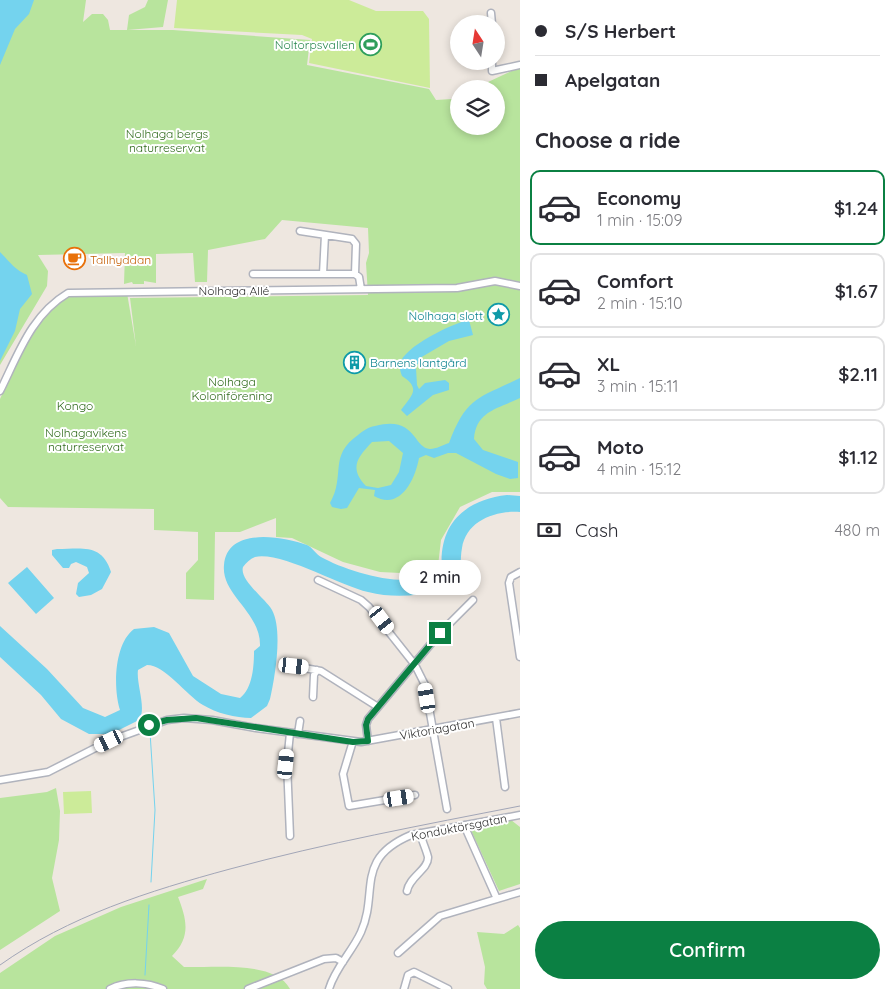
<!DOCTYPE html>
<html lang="en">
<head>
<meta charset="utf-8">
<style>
	:root { --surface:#fff; --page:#f7f7f7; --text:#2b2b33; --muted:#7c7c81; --line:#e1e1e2; --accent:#0b8043 }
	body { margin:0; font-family:Quicksand,sans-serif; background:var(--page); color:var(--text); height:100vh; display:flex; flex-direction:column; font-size:19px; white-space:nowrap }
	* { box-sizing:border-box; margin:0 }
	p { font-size:16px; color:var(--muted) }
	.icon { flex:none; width:28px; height:28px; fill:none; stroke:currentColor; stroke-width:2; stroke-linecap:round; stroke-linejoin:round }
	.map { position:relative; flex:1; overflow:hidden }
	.panel { display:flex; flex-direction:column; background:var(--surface); width:375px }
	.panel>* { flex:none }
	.banner { display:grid; align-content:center; height:110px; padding:0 15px; background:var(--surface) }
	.needle { width:32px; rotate:348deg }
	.controls { position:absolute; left:450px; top:15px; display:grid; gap:10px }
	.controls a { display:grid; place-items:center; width:55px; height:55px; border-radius:50%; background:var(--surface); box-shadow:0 2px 8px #0003; font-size:25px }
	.end { position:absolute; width:22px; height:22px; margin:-11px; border:6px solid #0b8043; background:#fff; box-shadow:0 0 0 2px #fff }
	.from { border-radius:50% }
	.bubble { position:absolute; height:35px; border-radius:18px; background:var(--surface); box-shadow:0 2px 8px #0003; font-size:16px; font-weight:600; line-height:35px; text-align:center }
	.car { position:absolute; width:15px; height:30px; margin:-15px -8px; border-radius:6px; box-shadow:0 0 4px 1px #0007; background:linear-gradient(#fff 24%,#345 0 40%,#fff 0 76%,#345 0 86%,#fff 0) }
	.banner b { display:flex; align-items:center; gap:18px; height:48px; font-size:19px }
	.banner b+b { border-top:1px solid var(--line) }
	.banner i { width:12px; height:12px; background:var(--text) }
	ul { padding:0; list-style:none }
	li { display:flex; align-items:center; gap:15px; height:75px; margin:0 10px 8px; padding:0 5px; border:2px solid var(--line); border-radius:10px }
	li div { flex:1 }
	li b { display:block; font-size:19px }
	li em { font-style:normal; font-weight:600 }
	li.selected { border-color:var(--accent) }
	li>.icon { width:45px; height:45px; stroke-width:1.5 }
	h2 { padding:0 15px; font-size:22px; line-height:60px }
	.pay { display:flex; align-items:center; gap:12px; height:55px; padding:0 15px; font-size:19px }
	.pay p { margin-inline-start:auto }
	.button { display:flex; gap:10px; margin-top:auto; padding:10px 15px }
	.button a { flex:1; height:58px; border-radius:30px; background:var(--accent); color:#fff; font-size:20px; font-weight:600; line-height:58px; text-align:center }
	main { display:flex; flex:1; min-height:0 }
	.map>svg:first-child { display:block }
	.green { fill:#b8e49d }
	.pitch { fill:#cceb99 }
	.water { fill:#74d3ee; fill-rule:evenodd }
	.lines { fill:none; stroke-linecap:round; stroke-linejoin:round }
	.stream { stroke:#74d3ee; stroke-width:1 }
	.minor-casing { stroke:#b0b3bd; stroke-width:9 }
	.minor { stroke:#fff; stroke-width:6 }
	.rail { stroke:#a2a6b7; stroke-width:1 }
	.route { stroke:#0b8043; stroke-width:6 }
	.labels { text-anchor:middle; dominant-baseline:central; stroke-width:4; stroke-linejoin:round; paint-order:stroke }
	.leisure-label { font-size:12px; fill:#27864d; stroke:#fff; text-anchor:end }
	.park-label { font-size:12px; fill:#306b1c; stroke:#fff }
	.food-label { font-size:12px; fill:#c56008; stroke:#fff; text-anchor:start }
	.street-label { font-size:12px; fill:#2d2d2d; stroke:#fff }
	.culture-label { font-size:12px; fill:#0d838f; stroke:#fff; text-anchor:end }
</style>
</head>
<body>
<main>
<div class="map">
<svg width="520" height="989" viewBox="0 0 520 989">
	<rect width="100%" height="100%" fill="#eee7e0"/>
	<path class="green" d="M0,0H86L83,22L92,14H103L108,20L110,30H173L310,40L307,65L429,89L436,100L452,99L459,96V126H496V89H473L520,67V492H492L460,507L441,540L438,566L421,574L380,572L343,562L292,538L276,537V518L240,532H215L214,600L186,599V573L198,560V532L154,530V509L8,507L0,498V399L34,326L47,306L61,297L127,293L136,346L130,298L368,295L366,263L369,253L368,228L282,220L265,239L208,250L207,282H195L193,253L156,254V283L144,281V284H133L132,282L124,284L125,253L38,255L48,271L47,286L0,365Z
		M148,0H168L163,27L127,30L129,15L145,7Z
		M56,788L60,811L59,840L52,878L60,911L0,950V798L47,792Z
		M511,820L520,827V884L499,891L469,826Z
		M207,879L203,889L178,897C187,920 191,937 172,956L184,967C212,968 275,960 290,989H0V973L55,936L121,907Z
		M518,925L520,928V989H487L484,984L485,967L477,932L504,934Z"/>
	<path class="pitch" d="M177,0H349L376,11H423L429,19L430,88L309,63L312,39L302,35L174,28Z
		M91,791L92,813L64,814L63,792Z"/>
	<path class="water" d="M0,0H34L29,14L15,29L0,65Z
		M0,252C9,261 15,270 27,275L32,294L20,309L15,331L0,361Z
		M469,320L473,335L449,341L420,358L416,368L417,385L419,389L425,383L445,380L449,383V390L433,395L407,416L401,410C411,396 422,389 402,376C401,373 399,368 400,364C403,347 453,323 469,320Z
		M520,378V398C498,409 476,411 474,439L483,450L518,462V478L510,479L496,474L456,453H448L434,458L426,455L419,458C415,480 400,511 374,496L375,490L359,488L347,508L341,509L332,507L330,503C346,475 328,456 358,435C363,431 368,427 375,426C416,415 413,448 430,449C436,449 443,445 449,443C467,396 478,399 520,378ZM389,441L403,453L399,472L391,485L378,488L366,486C349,468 357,458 372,442Z
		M507,495L520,496V512C495,510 466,521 462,548C460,559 461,570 461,580C456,586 447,586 440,589C416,597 393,598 368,592C340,586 281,551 255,557C250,559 246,563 243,567C239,580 266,599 272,610C283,630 275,677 270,699L267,706L251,718C236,718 216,713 203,705C186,695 165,665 147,665L138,670C136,684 147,709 139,720L111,734H89L61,719L41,695L0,657V626L47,669L83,708L105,717L120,710C113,688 114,644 134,629L154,627L169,633L193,676L221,694L240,698C253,688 254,665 254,651L260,646C261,612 221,595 224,565C227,527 281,536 307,545C312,547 316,554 321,557C350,573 413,592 442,570C438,525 464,500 507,495Z
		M57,549C82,549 102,543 111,572L102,589L91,595L79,597L76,594L78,583L89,573L87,567L76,562L71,564L69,568H63L52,555V550Z
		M27,567L54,598L36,614L8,583Z"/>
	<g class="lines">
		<path class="stream" d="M150,732L155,810L151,882
			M145,975L149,905"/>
		<defs>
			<path id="minor" d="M491,13L492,24
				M492,61V71L520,65
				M300,231L352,239L356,244L355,274
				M253,274H355L359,277L361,289
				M323,274L325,235
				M0,391C18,355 31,315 68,293L457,288L495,281L520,286
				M520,572L511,577L509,583L520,657
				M318,580L361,600L369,607L415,665L425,685L447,809
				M293,666L321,671L378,707
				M313,697L314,675L317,670
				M496,718L505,787
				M298,734L300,721
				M353,741L343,774L349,806L415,795
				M368,741L366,725L368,719L440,633L473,600
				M0,780L48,772L109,741L167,720L184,718L212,720L256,728L361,742L520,713
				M464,825L497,899
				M290,836L287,763L290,733
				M407,891C409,877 429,869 428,857C426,849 422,841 420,833
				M398,953L440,916L520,892
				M110,989C126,981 147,982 163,989
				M248,989L324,959L336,958L343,962
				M329,989C335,968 352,952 361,932C379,892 354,859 411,835L520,815
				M404,989L408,975L414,972L448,989"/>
		</defs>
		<use href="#minor" class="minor-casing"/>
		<use href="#minor" class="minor"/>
		<path class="rail" d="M0,965C69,916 149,891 230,869C326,843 423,825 520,806"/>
	</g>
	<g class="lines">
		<path class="route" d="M149,725L167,720L196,718L353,742L368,741L366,725L368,719L440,633"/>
	</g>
	<defs>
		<symbol id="stadium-ring" viewBox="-11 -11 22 22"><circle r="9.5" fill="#fff" stroke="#2e9e5b" stroke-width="1.5"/><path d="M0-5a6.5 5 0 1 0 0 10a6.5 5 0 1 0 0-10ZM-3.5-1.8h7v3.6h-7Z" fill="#2e9e5b"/></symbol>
		<symbol id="cafe-ring" viewBox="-11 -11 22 22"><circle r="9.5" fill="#fff" stroke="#e8710a" stroke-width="1.5"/><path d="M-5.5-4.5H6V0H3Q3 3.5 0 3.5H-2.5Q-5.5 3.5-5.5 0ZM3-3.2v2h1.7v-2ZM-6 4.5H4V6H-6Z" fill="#e8710a"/></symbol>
		<symbol id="sight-ring" viewBox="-11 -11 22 22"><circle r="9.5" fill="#fff" stroke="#0f9aa8" stroke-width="1.5"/><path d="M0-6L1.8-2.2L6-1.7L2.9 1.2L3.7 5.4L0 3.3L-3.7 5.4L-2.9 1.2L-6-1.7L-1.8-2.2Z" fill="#0f9aa8"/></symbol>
		<symbol id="building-ring" viewBox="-11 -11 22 22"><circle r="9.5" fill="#fff" stroke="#0f9aa8" stroke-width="1.5"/><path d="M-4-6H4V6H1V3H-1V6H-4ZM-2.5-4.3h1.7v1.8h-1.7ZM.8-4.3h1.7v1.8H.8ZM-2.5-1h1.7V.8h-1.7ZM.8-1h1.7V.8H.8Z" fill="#0f9aa8"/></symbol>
	</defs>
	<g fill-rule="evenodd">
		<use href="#stadium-ring" x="358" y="32" width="25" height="25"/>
		<use href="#cafe-ring" x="62" y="246" width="25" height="25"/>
		<use href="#sight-ring" x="486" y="302" width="25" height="25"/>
		<use href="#building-ring" x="342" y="350" width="25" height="25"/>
	</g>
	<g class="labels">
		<g class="leisure-label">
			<text x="355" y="44">Noltorpsvallen</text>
		</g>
		<g class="park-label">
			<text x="167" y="133">Nolhaga bergs<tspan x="167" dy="14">naturreservat</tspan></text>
			<text x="232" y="381">Nolhaga<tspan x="232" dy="14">Koloniförening</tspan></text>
			<text x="75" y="405">Kongo</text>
			<text x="86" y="432">Nolhagavikens<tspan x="86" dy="14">naturreservat</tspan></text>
		</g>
		<g class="food-label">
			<text x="90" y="259">Tallhyddan</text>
		</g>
		<g class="street-label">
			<text x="234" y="290">Nolhaga Allé</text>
			<text transform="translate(437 729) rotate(-10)">Viktoriagatan</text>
			<text transform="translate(459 827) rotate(-11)">Konduktörsgatan</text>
		</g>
		<g class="culture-label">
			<text x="483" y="315">Nolhaga slott</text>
			<text x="370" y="362" text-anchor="start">Barnens lantgård</text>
		</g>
	</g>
</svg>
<div class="controls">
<a><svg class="needle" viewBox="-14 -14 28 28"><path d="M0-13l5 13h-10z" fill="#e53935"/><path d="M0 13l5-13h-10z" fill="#7c7c81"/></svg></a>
<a><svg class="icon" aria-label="layers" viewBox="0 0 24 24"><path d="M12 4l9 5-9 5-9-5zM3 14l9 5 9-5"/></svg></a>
</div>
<i class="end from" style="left:149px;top:725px"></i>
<i class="end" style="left:440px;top:633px"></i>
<div class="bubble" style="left:399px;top:560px;width:82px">2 min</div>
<i class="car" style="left:382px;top:620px;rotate:143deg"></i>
<i class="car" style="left:294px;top:666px;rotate:96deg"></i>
<i class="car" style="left:427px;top:698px;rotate:351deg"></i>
<i class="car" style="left:109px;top:741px;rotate:244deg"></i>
<i class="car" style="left:286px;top:764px;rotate:6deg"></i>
<i class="car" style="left:399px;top:798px;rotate:81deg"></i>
</div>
<section class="panel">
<div class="banner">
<b><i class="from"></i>S/S Herbert</b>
<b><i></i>Apelgatan</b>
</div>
<h2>Choose a ride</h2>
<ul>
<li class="selected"><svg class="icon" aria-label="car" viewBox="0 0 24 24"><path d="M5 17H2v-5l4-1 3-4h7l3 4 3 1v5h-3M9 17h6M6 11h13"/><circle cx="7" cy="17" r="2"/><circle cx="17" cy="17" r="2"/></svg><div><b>Economy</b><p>1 min · 15:09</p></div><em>$1.24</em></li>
<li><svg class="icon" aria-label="car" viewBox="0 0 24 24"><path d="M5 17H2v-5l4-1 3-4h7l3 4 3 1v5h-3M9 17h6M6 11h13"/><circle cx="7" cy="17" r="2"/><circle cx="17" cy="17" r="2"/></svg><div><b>Comfort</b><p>2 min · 15:10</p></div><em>$1.67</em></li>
<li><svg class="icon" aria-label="car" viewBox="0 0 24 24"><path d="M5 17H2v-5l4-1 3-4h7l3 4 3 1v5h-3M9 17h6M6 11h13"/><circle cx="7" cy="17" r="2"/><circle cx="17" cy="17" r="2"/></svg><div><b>XL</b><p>3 min · 15:11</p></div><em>$2.11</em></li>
<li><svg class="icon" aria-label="car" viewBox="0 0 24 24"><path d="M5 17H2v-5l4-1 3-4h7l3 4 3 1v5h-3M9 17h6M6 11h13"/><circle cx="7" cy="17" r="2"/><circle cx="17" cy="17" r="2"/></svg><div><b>Moto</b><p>4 min · 15:12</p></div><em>$1.12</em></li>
</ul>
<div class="pay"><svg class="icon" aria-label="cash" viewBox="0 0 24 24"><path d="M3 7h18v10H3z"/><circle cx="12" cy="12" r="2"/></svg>Cash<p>480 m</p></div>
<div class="button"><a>Confirm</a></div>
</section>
</main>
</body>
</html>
